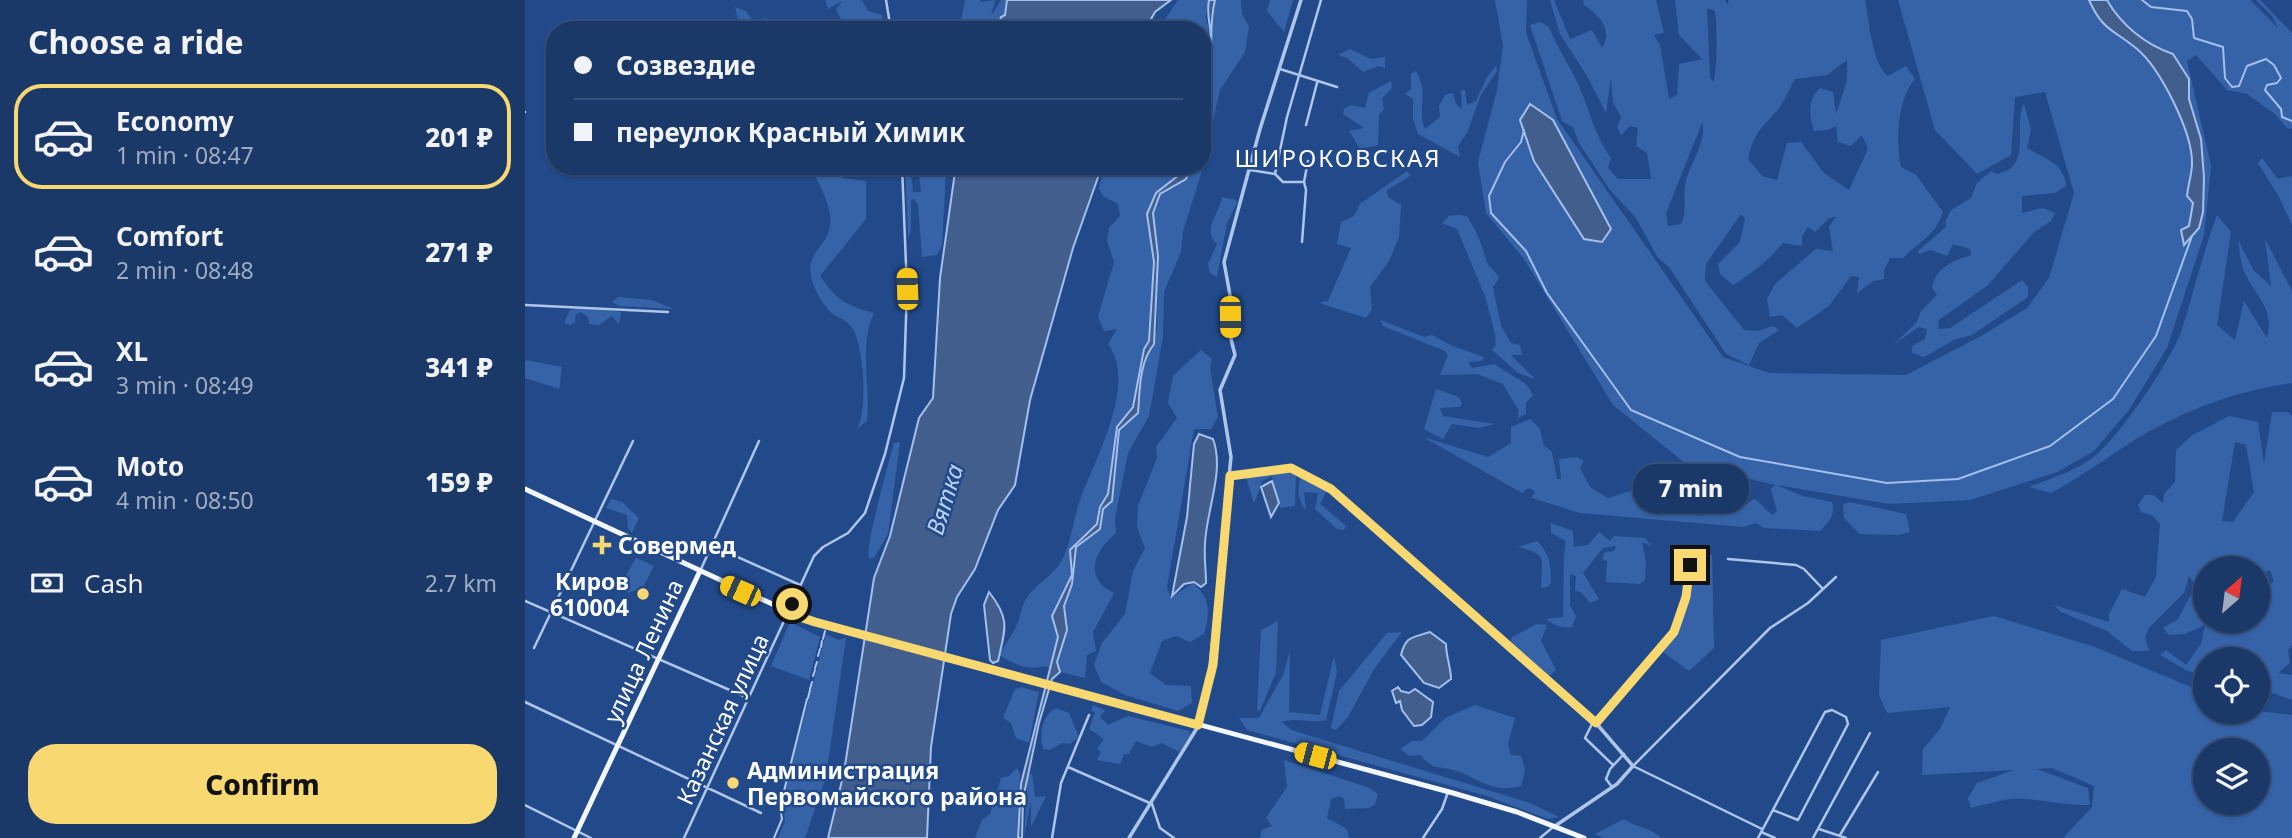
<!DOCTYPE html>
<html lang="en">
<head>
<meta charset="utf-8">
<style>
	:root { --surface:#1a3868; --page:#233f6e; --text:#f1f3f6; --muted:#9facc0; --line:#38527c; --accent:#f7d871 }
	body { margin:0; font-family:"Noto Sans",sans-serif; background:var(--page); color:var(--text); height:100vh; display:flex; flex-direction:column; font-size:26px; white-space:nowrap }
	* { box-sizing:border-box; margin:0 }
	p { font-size:23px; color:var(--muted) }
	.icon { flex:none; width:38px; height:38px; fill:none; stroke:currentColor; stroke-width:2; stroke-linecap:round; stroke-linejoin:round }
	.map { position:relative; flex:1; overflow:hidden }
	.panel { display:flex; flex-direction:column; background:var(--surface); width:525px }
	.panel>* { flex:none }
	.top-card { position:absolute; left:21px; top:21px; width:665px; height:154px; border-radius:28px; box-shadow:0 2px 5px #0004,0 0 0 2px var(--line); display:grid; align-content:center; height:154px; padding:0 28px; background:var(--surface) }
	.needle { width:46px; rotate:28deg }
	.controls { position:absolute; left:1668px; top:556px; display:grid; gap:14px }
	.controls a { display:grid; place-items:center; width:77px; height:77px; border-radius:50%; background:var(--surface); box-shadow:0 2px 5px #0004,0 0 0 2px var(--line); font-size:35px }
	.end { position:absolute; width:32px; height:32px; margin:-16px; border:9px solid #f7d871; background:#111; box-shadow:0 0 0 4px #111 }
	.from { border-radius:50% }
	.bubble { position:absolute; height:49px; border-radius:24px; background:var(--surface); box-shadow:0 2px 5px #0004,0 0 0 2px var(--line); font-size:23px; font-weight:800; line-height:49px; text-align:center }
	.car { position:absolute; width:21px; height:42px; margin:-21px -10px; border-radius:9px; box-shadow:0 0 5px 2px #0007; background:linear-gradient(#f5c518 24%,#345 0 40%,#f5c518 0 76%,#345 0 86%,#f5c518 0) }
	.top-card b { display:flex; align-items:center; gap:24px; height:66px; font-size:26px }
	.top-card b+b { border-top:2px solid var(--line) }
	.top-card i { width:18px; height:18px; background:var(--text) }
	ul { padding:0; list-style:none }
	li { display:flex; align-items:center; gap:21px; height:105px; margin:0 14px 10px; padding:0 14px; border:4px solid transparent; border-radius:28px }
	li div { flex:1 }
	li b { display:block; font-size:26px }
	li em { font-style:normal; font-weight:800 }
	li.on { border-color:var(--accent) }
	li>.icon { width:63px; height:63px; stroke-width:1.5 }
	h2 { padding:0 28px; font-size:32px; line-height:84px }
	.pay { display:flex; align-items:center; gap:18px; height:77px; padding:0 28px; font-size:26px }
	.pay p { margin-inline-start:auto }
	.action { display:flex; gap:14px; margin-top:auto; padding:14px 28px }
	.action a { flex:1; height:80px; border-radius:28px; background:var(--accent); color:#111; font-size:28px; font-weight:800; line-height:80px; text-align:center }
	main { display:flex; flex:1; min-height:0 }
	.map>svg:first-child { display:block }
	.green { fill:#3663a8; fill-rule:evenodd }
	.water { fill:#425e8d; stroke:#a3c0ec; stroke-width:2 }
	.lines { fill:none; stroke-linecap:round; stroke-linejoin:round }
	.stream { stroke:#a3c0ec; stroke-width:2 }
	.pedestrian { stroke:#afc6eb; stroke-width:2 }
	.minor { stroke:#afc6eb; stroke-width:2.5 }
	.tertiary { stroke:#afc6eb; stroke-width:3.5 }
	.primary { stroke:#f3f7fe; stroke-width:5 }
	.rail { stroke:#fff; stroke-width:2; stroke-dasharray:12 5; stroke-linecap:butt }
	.route { stroke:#f7d871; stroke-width:9 }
	.poi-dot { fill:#f7d871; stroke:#224a8b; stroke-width:2.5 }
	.labels { text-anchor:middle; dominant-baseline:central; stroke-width:5; stroke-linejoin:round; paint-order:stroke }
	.poi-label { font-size:23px; font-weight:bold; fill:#fff; stroke:#224a8b; text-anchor:start }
	.street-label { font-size:23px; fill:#fff; stroke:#224a8b }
	.neighbourhood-label { font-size:24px; letter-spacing:2px; fill:#fff; stroke:#224a8b }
	.water-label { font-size:24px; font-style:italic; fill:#bbd1f2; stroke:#224a8b }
</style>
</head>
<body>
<main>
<section class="panel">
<h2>Choose a ride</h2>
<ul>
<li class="on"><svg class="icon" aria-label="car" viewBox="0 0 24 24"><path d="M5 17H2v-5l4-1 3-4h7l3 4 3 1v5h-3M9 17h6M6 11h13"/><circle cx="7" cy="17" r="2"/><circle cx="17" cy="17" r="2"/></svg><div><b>Economy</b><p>1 min · 08:47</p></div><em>201 ₽</em></li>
<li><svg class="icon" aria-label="car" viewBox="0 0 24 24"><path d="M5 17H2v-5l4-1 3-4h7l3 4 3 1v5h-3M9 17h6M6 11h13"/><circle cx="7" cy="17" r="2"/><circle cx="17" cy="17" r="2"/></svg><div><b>Comfort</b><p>2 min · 08:48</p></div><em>271 ₽</em></li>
<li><svg class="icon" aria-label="car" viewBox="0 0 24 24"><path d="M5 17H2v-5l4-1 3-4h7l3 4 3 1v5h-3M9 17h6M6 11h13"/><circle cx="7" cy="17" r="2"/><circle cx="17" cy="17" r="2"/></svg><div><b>XL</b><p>3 min · 08:49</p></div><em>341 ₽</em></li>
<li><svg class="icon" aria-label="car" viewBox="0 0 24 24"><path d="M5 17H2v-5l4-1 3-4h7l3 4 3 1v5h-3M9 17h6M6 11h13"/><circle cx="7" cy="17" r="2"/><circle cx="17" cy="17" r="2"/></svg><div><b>Moto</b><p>4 min · 08:50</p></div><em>159 ₽</em></li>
</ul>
<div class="pay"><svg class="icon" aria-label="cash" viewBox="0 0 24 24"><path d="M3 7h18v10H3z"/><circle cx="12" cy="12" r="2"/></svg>Cash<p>2.7 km</p></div>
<div class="action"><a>Confirm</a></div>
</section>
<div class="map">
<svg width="1767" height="838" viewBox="0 0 1767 838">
	<rect width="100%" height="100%" fill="#224a8b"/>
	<path class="green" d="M300,0H337L343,11L357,15L359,30H322L311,10L317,1L303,9Z
		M440,0H455V2L470,0L466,16L476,0H482L480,15L472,30H434Z
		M653,0H684L681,17L686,39L677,86V30H633Z
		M690,0H716L717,14L724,27L720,52L695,90L676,174L658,231L656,252L639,292L638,337L624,416L603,453L590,518L591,533C569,551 558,578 589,593L568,632L571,651L562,655L560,678L535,672L532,662L542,630L539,606L547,584L551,547L575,530L578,508L590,478L594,430L613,413L616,374L632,329L633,256L627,213L635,194L661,179L666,166H677V94L684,79Z
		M745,0H768L759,32L742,11Z
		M970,0H1002L1001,33L1032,119L1198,357L1244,373L1381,375L1456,336L1502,308L1524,278L1549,193L1520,92L1490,97L1486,155L1452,174L1410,130L1373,0H1725L1753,28L1747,16L1731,0H1735L1767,33V129L1762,128L1750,114L1722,94L1702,90L1671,55L1662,61L1686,166L1679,235L1642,348L1604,410L1568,452L1532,472L1445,500L1364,504L1251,485L1278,496L1307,502C1311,515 1304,522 1295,531L1239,528L1231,523L1219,527L1055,513L1007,498L1010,491L1003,488L997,493L898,437L963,457L986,443V427L1005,419L1015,429L1019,446L1027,452L1032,479H1036L1034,459L1052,457L1059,461L1055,468L1065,487L1083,498L1115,488L1128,506L1136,511L1177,516L1184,508L1182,501L1197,498L1212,510L1229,499C1237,503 1239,510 1248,515L1252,511L1246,489L1250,485L1160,463L1088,405L999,259L961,213L953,162L972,90L978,46Z
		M1025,0H1029L1045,39L1067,30L1077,48C1089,30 1073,14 1059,5L1058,0H1131L1139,33L1129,35L1135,45L1144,99L1152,95L1154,64L1177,59L1154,35L1150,0H1200L1202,5L1204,0H1340C1344,20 1347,64 1363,76L1381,66L1390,79C1373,98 1370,142 1376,167L1391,175L1418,212C1410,236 1396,240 1378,258H1365L1359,271V279L1348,281L1332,293L1334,277L1326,276L1304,306L1272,328L1257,315L1245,317L1242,299L1250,284L1291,249L1308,251L1304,227L1311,217L1304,218L1290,232L1283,227L1277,236V246L1258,243C1242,261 1228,273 1208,285L1195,274L1193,264L1215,242L1220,219L1216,214L1181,264L1180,281L1219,330L1233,331L1248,326L1254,330L1234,343L1224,365L1201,354L1144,267L1133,258L1111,218L1085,190L1054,143L1048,127L1037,121L1005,25L1015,22L1024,27C1032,47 1043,63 1052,82C1064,107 1069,135 1086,158L1083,168L1093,179H1126L1122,153L1111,146L1113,128L1105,126L1096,135L1092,127L1096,117L1088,102L1086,77L1081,113L1062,76L1035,34ZM1182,8L1190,11C1192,26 1193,70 1188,82L1185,77ZM1322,60V81L1311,114L1308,92L1295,88C1282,100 1284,115 1289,131L1303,130L1311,126L1313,142L1326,146L1337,135L1343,149L1324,190L1299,173L1276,142L1262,143L1252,180L1237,176L1223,159C1229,133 1234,131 1250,113C1259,104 1264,89 1270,79L1302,75ZM1177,123C1183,139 1165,164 1161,181C1157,197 1163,209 1156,224L1143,226L1141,214L1145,203Z
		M210,7L221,11L230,24L239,18L256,22L287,19L295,25L293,30H215Z
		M825,49L846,59L860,57V68L853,66L838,72L822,58L813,55Z
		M971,66L972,71L956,95L942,133L933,146L935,157L893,134L888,119V99L880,94L886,89V74L891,71C905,96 891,109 900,129L915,117L914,106L920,95L928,93L931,104L937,109L936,90H940L942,105L951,101L962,77Z
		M866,81L867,88L857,98L859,109L854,115L853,145L835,149L824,131L839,128L818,114L819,109L826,105L840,108L844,93Z
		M1499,104L1506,129L1502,148C1519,158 1540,164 1541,186L1530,193L1497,196V213L1518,208L1530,213L1526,221L1509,232L1463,285L1414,320L1413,329L1425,328L1497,280L1503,287V297L1447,335L1431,339L1399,357L1387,353V346L1400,339L1402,329L1394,327L1368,345L1392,322L1396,311L1412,295L1407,288C1411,267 1428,261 1446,255L1445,249L1428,244L1422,256L1406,250L1394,254L1393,251L1421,227L1420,222L1426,210L1446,198L1452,183L1466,171L1472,174C1509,167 1487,126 1499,104Z
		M1737,158L1753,179L1767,176V225L1754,197L1733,163Z
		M286,166H316L318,178L341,181V219L295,276C313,301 320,305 349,313C333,348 346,384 342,421L332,429C343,409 339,349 328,329C323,321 318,320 311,316C300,310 288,288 286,276C281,253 302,246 305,227C309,209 293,183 286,166Z
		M380,166H385L388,192H396L393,166L421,172L417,245L412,255L397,257L393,205L389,199L386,200V231L383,238Z
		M580,166H660L659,171L631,193L622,214L629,262L624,341L608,407L592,427L583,494L575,507L572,524L545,550L547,575L527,616L533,637L525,669L520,666C504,671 488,664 474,655C480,644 489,633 493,622C496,613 497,605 502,597C513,582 530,575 538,558C546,542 548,523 553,506C567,463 614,386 583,344L592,329L579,331L573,317L589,262L582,241L584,228L595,216L593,204L578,196L574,188Z
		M882,171L885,176L862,190L863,197L876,205L874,237L864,261L845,287L847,309L841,318L794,303L803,301L826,248L812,244L816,222L829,216L835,204Z
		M697,197L711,200L712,203L702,223L692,277L685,273L683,264L692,244C676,230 695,213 697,197Z
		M934,215L942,216C951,230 957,244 961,260C962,266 971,271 974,278L968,287L976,326L986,343L995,345L997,355H986L1010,379L993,373L967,350L971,345L970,334L960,296L932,229L917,223L924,216Z
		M1692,215L1706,232L1692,325L1710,340L1719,301L1742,338C1750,309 1731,297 1720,273C1715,263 1715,251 1713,240L1729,271L1746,286L1740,239L1767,291V383C1716,390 1669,407 1623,432C1590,451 1560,475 1526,493L1504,487C1527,478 1554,470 1572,454C1596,434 1648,358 1657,329C1669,291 1678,253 1692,215Z
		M93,297L127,300L149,309L95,306L87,302Z
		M57,308L96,312L94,324L87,316L74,325L64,324L63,317L56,312L51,314L50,322L44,325L39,323L45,310Z
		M855,320L899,337L907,335L925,345L959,357L957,361L943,362L947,368L969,364L1001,384L1008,395L1001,403V414L993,418L994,411L978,384L952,374L915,375L923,355L920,351L858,326Z
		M676,350L687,359L685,368L693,417L686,429H669L642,587L646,598L668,583C686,599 685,613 679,634L665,642L651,636L637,641L625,673L641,685L666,686L667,703L653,711L600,695L576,682L569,665L577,643L600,614L608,571L620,548L612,527L613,506L632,458L631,447L652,418L643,403L648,376Z
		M0,360L37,367L34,389L0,378Z
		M911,389L934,397L937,404L934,407L915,408L918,416L969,424L954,428L927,424L918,439L899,429Z
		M1747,412H1763L1767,416V645L1763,650L1765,663L1753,673L1767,675V700L1733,688L1732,660H1680V676L1661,670L1635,655L1641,650L1661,665L1676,644L1680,625L1660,634L1644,635L1638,628L1653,619L1671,585L1664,576L1659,593L1624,628L1620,637L1624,651H1607L1582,631L1536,612L1529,605L1584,622V614L1597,589L1620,597L1631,577L1635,524L1628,516L1616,512L1613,505L1620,495H1628L1638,503L1639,494L1650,482L1651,450L1666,436L1704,416L1733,422L1739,463ZM1710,442L1721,445L1729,492L1708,522L1697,521ZM1680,569H1732L1733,576L1745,570L1749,581L1733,596L1732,621H1680Z
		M375,442L363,534L349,558H344C340,547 364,461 369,443Z
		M760,470L771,473L770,506L755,508L747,476L737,481L729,504L721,477Z
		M777,476L802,490L795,504L821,526L819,530L812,529L790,509L793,493L779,492L781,510C773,500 771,487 777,476Z
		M86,499L97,502L114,518L107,533L103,528L102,515L81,508Z
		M1325,502L1381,514L1385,532L1373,535L1335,534L1319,518L1318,504Z
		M1026,523L1048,531L1049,547L1063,545L1074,532L1085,541L1089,536L1120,538L1126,546L1117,542L1121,562L1120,580L1115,584L1081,582L1082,561L1077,559L1080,552L1089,551L1091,546L1078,548L1058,573L1074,599L1065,603L1057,593L1050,590L1051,576L1045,574V605L1051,616L1047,627C1035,628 1030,626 1021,619L1038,617L1039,555L1041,541L1026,533Z
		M1012,541C1025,553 1026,567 1026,583L1022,587L1016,588C1016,560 1025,555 993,547Z
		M1173,552L1187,555L1189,648L1164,671L1138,652C1164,622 1166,590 1173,552Z
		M111,558L129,566L118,587L104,593L94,587Z
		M1469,616L1570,647L1680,693V712L1733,711L1767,715V838H1538L1567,807L1569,786L1527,768L1512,769L1563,788L1565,805C1537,806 1511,797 1485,799C1472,801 1459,805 1446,808L1443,798L1452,783L1489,770L1397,775L1398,749L1415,729L1425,707L1362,713L1354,695L1356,640ZM1680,751H1732V803H1680Z
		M753,621L751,672L735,711L732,710L736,630Z
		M265,622L295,637L284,680L246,666Z
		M1011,624L1022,625L1016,641L1031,670L1024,676L986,642V638Z
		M877,632L849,669L823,717L811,730L806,728L814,691L862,633Z
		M301,634L313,640L321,638L301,777L280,838H253L260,821L257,800Z
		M765,651L764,712L795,715L809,656L812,672L801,720C786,724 772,717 757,722L766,730L1005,803L1034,817L1023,819L962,796L722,730L714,718H734L758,675Z
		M496,687L514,692L504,743L491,738L486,723L478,718L490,689Z
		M568,705L580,710L575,717L583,725L603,716L664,731L666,735L654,752L637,743L627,747L611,741L604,754H599L595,764L572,760L576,752L572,749L579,739L564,729L570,713L566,710Z
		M950,705L990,718L983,744L986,755L996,756L1000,769L996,786C964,794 954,777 928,770C910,765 910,771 895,755L884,756L876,749L886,741H897L920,718Z
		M531,708L544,713L554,737L545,744L537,743L525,750L518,749C514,734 517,715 531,708Z
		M759,760L842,787L853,794L850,804L844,808L820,809L819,799L815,796L806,799L802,818L822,829L824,838H735L737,830L747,826L741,818L762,787Z
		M492,768L495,774L492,838H450L457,820L465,814L476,778L484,776Z
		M507,773L510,797L521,796L506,827V800L499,838L503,777Z
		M1099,819C1111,828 1126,827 1136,838H1079L1070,834Z"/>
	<path class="water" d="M482,0H646L630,12L620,30H472L476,17L480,15Z
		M684,0H690C682,32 692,59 677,94C677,76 686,55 686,39C686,24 681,17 684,0Z
		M1564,0H1582C1596,25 1621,45 1648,54L1664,79V99L1676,139L1679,177L1678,212L1674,228L1659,245L1656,230L1664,226L1668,203L1662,196C1663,185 1667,174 1667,164C1668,133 1635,68 1612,49C1588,29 1578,31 1564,0Z
		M1005,104L1028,120L1086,229L1077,242L1059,239L1009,161L995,120Z
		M435,166H577L548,248L505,400L490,485L473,510L450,569L432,597L426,614L406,747L402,838H303L319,772L349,578L365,536L394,418L408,398L415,278L430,172L434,170Z
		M660,166H666L661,179L635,194L628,213L633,256L629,344C614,363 615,389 613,413L594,430L587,501L578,509L575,529L551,547L547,584L539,606L542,630L532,662L535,672L527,679L514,723L498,799L497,838H493L496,784L533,637L527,616L547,575L545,550L572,524L575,507L583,494L592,427L608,407L619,349L624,341L629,262L622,214L631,193L659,171Z
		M674,434L688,439C700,471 681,511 680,544C679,557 681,570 681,583L676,587L669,582L659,584L647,596L662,517L669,444Z
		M747,481L754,503L746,517L736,487Z
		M464,592C486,620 480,629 473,661L468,663L465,660L459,605Z
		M905,632L921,644C921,657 926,667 926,679L914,688L899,683L876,655C881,635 888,638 905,632Z
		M873,687L876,691L884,693L890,689L908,702L906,717L897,725L889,726L877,710L875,701L871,703L867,691Z"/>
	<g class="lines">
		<path class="stream" d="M1617,0L1626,7L1662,11L1667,19L1669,38L1698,47L1700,78L1707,87L1714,86L1722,66L1741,59L1749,65L1756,78L1752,83L1742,85L1740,90L1756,109L1757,117L1767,121
			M999,130L996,142L980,162L964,196L966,213L1001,251L1022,293L1106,410L1215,457L1362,483L1433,479L1525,446L1588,399L1631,336L1667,236"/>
		<path class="pedestrian" d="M298,639L300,631
			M296,647L297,641
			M293,656L295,649
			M290,668L292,662
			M288,676L290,670
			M285,689L287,682
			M283,698L285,690
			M249,838L257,819L255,807L282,699"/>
		<path class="minor" d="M361,0L366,30
			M755,69L812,87
			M781,125L792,83
			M725,170L750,174L758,182H777
			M750,174L762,117L796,0
			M777,242L781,190L779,182L783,161
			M0,305L143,312
			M186,545L275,585
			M1203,559L1271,565L1279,569L1298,589
			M176,569L234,441
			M0,601L223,698
			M9,648L108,441
			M0,702L236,813
			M1068,722L1060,738L1088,765
			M1071,723L1149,632L1161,597L1165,565
			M543,767L627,804L635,828L649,838
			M1087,787L1081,779L1085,769L1099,754
			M0,805L66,838
			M1237,829L1108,766L1245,628L1283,603L1311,577
			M1294,829L1321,838
			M1236,832L1250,838
			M1315,835L1353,772
			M159,838L289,556L298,547L323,533L340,513L360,454L379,378L382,289L377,166
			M527,838L536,783L564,715
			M898,838L917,809L923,792
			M1015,838L1027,828
			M1233,838L1300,712L1307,710L1321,717L1323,724L1273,820L1248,810
			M1288,838L1345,733"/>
		<path class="tertiary" d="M705,476L766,468L803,487L909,577L1071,723L1108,766L1092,784L1030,826
			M604,838L672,728L683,688L706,457L695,390L710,355L706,339L705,295L699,262L735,129L776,0"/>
		<path class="primary" d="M0,489L275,617L928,793L992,812L1059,838
			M49,838L174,573"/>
		<path class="rail" d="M0,112H1"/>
	</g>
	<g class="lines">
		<path class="route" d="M267,604L263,613L290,622L673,725L688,665L705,476L766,468L806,489L1071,723L1149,632L1161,597L1165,565"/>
	</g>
	<g class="poi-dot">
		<path d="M73.5 534.5h7v7h7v7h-7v7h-7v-7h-7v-7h7z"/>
		<circle cx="118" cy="594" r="7"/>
		<circle cx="208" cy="783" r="7"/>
	</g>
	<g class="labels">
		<g class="poi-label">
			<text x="93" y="545">Совермед</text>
			<text x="104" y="581" text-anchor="end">Киров<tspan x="104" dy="26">610004</tspan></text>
			<text x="222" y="770">Администрация<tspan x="222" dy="26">Первомайского района</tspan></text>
		</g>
		<g class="street-label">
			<text transform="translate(118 651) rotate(-65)">улица Ленина</text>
			<text transform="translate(197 719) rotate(-65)">Казанская улица</text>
		</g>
		<g class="neighbourhood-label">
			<text x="813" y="157">ШИРОКОВСКАЯ</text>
		</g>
		<g class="water-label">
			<text transform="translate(419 499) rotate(-73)">Вятка</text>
		</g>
	</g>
</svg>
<div class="controls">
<a><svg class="needle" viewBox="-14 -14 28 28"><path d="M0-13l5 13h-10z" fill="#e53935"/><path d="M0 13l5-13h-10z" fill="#9facc0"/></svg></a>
<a><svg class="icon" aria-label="locate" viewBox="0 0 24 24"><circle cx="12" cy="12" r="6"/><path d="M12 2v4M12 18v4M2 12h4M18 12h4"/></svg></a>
<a><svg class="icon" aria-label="layers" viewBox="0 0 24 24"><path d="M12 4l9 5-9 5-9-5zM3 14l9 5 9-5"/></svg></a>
</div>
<i class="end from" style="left:267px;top:604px"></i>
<i class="end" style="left:1165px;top:565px"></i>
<div class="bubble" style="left:1108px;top:464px;width:116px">7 min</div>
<i class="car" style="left:382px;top:289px;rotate:358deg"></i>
<i class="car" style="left:705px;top:317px;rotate:179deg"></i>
<i class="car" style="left:215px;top:591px;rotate:294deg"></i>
<i class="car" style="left:790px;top:756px;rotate:285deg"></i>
<div class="top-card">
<b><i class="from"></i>Созвездие</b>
<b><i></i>переулок Красный Химик</b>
</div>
</div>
</main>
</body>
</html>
